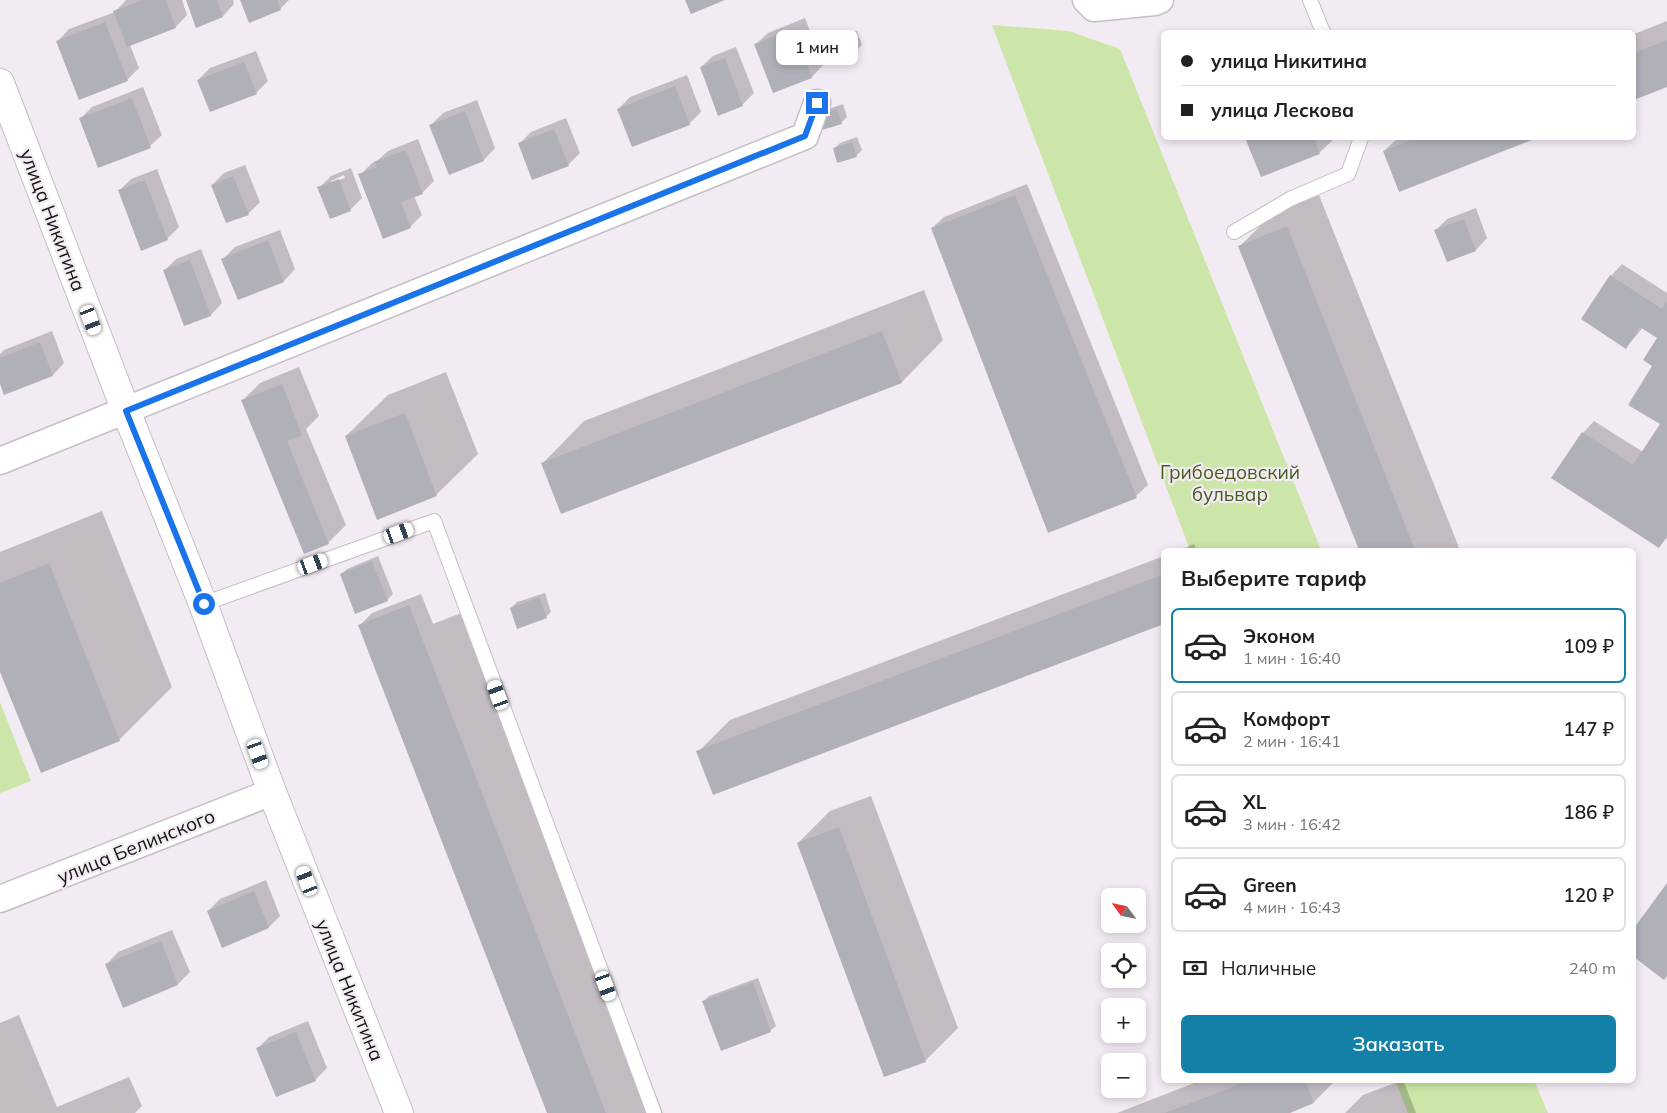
<!DOCTYPE html>
<html lang="ru">
<head>
<meta charset="utf-8">
<style>
	:root { --surface:#fff; --page:#f2f2f2; --text:#202124; --muted:#757577; --line:#e0e0e0; --accent:#1380a8 }
	body { margin:0; font-family:Mulish,sans-serif; background:var(--page); color:var(--text); height:100vh; display:flex; flex-direction:column; font-size:19px; white-space:nowrap }
	* { box-sizing:border-box; margin:0 }
	p { font-size:16px; color:var(--muted) }
	.icon { flex:none; width:28px; height:28px; fill:none; stroke:currentColor; stroke-width:2; stroke-linecap:round; stroke-linejoin:round }
	.map { position:relative; flex:1; overflow:hidden }
	.side { position:absolute; left:1161px; top:548px; width:475px; height:535px; display:flex; flex-direction:column; background:var(--surface); border-radius:8px; box-shadow:0 2px 8px #0003 }
	.side>* { flex:none }
	.hud { position:absolute; left:1161px; top:30px; width:475px; height:110px; border-radius:8px; box-shadow:0 2px 8px #0003; display:grid; align-content:center; height:110px; padding:0 20px; background:var(--surface) }
	.needle { width:32px; rotate:303deg }
	.fabs { position:absolute; left:1101px; top:888px; display:grid; gap:10px }
	.fabs a { display:grid; place-items:center; width:45px; height:45px; border-radius:8px; background:var(--surface); box-shadow:0 2px 8px #0003; font-size:25px }
	.end { position:absolute; width:22px; height:22px; margin:-11px; border:6px solid #1a73e8; background:#fff; box-shadow:0 0 0 2px #fff }
	.from { border-radius:50% }
	.bubble { position:absolute; height:35px; border-radius:8px; background:var(--surface); box-shadow:0 2px 8px #0003; font-size:16px; font-weight:600; line-height:35px; text-align:center }
	.car { position:absolute; width:15px; height:30px; margin:-15px -8px; border-radius:6px; box-shadow:0 0 4px 1px #0007; background:linear-gradient(#fff 24%,#345 0 40%,#fff 0 76%,#345 0 86%,#fff 0) }
	.hud b { display:flex; align-items:center; gap:18px; height:48px; font-size:19px }
	.hud b+b { border-top:1px solid var(--line) }
	.hud i { width:12px; height:12px; background:var(--text) }
	ul { padding:0; list-style:none }
	li { display:flex; align-items:center; gap:15px; height:75px; margin:0 10px 8px; padding:0 10px; border:2px solid var(--line); border-radius:8px }
	li div { flex:1 }
	li b { display:block; font-size:19px }
	li em { font-style:normal; font-weight:600 }
	li.on { border-color:var(--accent) }
	li>.icon { width:45px; height:45px; stroke-width:1.5 }
	h2 { padding:0 20px; font-size:22px; line-height:60px }
	.pay { display:flex; align-items:center; gap:12px; height:55px; padding:0 20px; font-size:19px }
	.pay p { margin-inline-start:auto }
	.button { display:flex; gap:10px; margin-top:auto; padding:10px 20px }
	.button a { flex:1; height:58px; border-radius:8px; background:var(--accent); color:#fff; font-size:20px; font-weight:600; line-height:58px; text-align:center }
	.map>svg:first-child { display:block }
	.green { fill:#cbe6a8 }
	.shadow { fill:#0003; fill-rule:evenodd }
	.building { fill:#b0b0b9 }
	.lines { fill:none; stroke-linecap:round; stroke-linejoin:round }
	.lane-casing { stroke:#c5bec5; stroke-width:16 }
	.street-casing { stroke:#c5bec5; stroke-width:29 }
	.primary-casing { stroke:#c5bec5; stroke-width:30 }
	.lane { stroke:#fff; stroke-width:14 }
	.street { stroke:#fff; stroke-width:26 }
	.primary { stroke:#fff; stroke-width:28 }
	.route { stroke:#1a73e8; stroke-width:6 }
	.labels { text-anchor:middle; dominant-baseline:central; stroke-width:4.5; stroke-linejoin:round; paint-order:stroke }
	.street-label { font-size:19px; fill:#141114; stroke:#f3ebf3 }
	.park-label { font-size:19px; fill:#465c1f; stroke:#f3ebf3 }
</style>
</head>
<body>
<div class="map">
<svg width="1667" height="1113" viewBox="0 0 1667 1113">
	<rect width="100%" height="100%" fill="#f3ebf3"/>
	<path class="green" d="M992,25L1069,31L1120,49L1321,550H1190Z
		M0,702L31,781L0,793Z
		M1395,1080H1534L1548,1113H1408Z"/>
	<path class="shadow" d="M126,0H182L187,15L176,27L130,45L139,68L127,80L58,41L69,29L115,12Z
		M187,0H233L234,4L223,16Z
		M242,0H289L280,9Z
		M805,18L823,65L812,77L774,92L756,44L768,33Z
		M1667,21V86L1634,99V34Z
		M857,31L862,45L856,51L830,44L836,39Z
		M736,47L754,93L742,105L701,67L713,56Z
		M256,51L268,81L256,93L198,80L210,68Z
		M687,75L701,112L689,124L618,109L630,97Z
		M143,87L162,135L150,146L80,119L92,107Z
		M477,100L495,148L484,160L450,173L431,125L443,113Z
		M843,104L847,117L841,123L825,110Z
		M566,118L580,153L568,165L519,144L531,132Z
		M857,137L862,150L856,156L834,149L840,143Z
		M1247,138H1335L1319,153L1261,175Z
		M1398,138H1534L1399,190L1384,151Z
		M418,139L434,181L422,193L414,196L422,215L410,227L360,175L372,163L378,160L388,151Z
		M245,165L260,202L248,214L212,185L224,173Z
		M351,168L362,198L350,210L319,188L331,176ZM344,175L345,178L331,183V181Z
		M157,169L179,227L167,239L119,191L131,179Z
		M1027,184L1148,485L1136,496L932,228L944,217Z
		M1319,195L1460,550H1360L1240,246L1272,214Z
		M1476,208L1487,238L1476,250L1436,230L1447,219Z
		M280,230L295,269L284,281L238,299L223,259L235,247Z
		M201,249L222,303L211,315L185,325L164,271L176,259Z
		M1622,264L1667,293V538L1659,546L1583,433L1594,421L1643,452L1661,424L1653,367L1659,338L1643,327L1637,335L1626,347L1611,276Z
		M924,290L943,340L902,382L562,512L543,463L584,421Z
		M52,331L64,363L53,375L0,381V354L4,350Z
		M299,367L319,416L306,429L346,525L328,543L243,400L260,383Z
		M446,372L478,454L436,495L346,436L388,395Z
		M102,511L172,687L119,740L0,668V552Z
		M1194,544L1197,550H1179Z
		M378,556L393,594L387,600L341,574L347,569Z
		M1164,556V623L698,752L730,720Z
		M545,593L551,612L546,617L511,608L517,602Z
		M421,594L433,624L469,610L663,1113H549L360,625L372,613Z
		M871,796L958,1028L926,1060L885,1076L798,843L830,811Z
		M266,880L280,916L269,927L208,911L220,899Z
		M172,930L190,972L178,984L124,1006L107,964L118,952Z
		M758,978L776,1026L770,1031L704,1001L709,996Z
		M19,1015L57,1107L129,1077L142,1106L135,1113H0V1023Z
		M308,1021L327,1068L315,1080L257,1049L269,1037Z
		M1202,1080H1336L1314,1102L1286,1113H1117Z
		M1403,1080L1416,1113H1345L1363,1095Z"/>
	<path class="building" d="M142,0H166L176,28L127,47L113,11Z
		M186,0H217L223,17L196,28Z
		M240,0H277L281,10L249,23Z
		M685,0H725L691,14Z
		M105,22L128,81L79,100L56,41Z
		M793,29L812,78L773,93L754,44Z
		M851,36L857,52L835,60L829,44Z
		M1667,40V87L1634,100V53Z
		M725,58L743,106L718,116L700,67Z
		M244,62L257,94L210,112L197,80Z
		M675,86L690,125L632,147L617,109Z
		M132,98L151,148L98,168L79,118Z
		M837,109L842,124L822,130L818,115Z
		M465,111L484,161L449,175L429,125Z
		M554,129L569,166L532,180L518,143Z
		M1245,138H1314L1320,154L1261,177Z
		M1417,138H1537L1399,192L1383,151Z
		M852,142L857,157L837,163L833,148Z
		M406,150L423,194L401,202L411,228L383,239L358,174L377,167L374,162Z
		M233,176L249,215L226,223L211,185Z
		M339,179L351,211L330,219L317,187Z
		M145,180L168,240L141,251L118,190Z
		M1015,195L1137,498L1048,533L931,228Z
		M1464,219L1476,251L1447,262L1434,230Z
		M1287,226L1415,550H1359L1238,246Z
		M268,240L284,282L238,300L221,259Z
		M190,260L211,316L184,326L163,270Z
		M1610,275L1662,309L1667,301V536L1659,548L1551,478L1582,432L1633,465L1660,424L1628,405L1652,366L1643,360L1657,338L1640,327L1626,349L1581,319Z
		M882,331L902,383L561,514L541,463Z
		M40,342L53,376L4,395L0,384V358Z
		M282,384L302,435L287,441L329,544L304,554L241,400Z
		M405,413L437,496L377,520L345,436Z
		M372,561L388,601L355,614L340,574Z
		M49,563L120,741L41,773L0,672V583Z
		M1162,575L1164,579V624L713,795L696,751Z
		M539,597L547,618L517,629L510,608Z
		M409,605L427,651L606,1113H547L358,625Z
		M839,827L926,1062L884,1077L797,843Z
		M1667,883V976L1664,980L1634,957V928Z
		M254,891L269,928L222,948L207,911Z
		M161,941L178,985L123,1008L105,964Z
		M753,982L771,1032L721,1051L702,1001Z
		M296,1032L316,1081L276,1097L256,1048Z
		M1250,1080H1305L1314,1103L1290,1113H1165Z"/>
	<g class="lines">
		<defs>
			<path id="lane" d="M1310,0L1323,32
				M1234,232L1290,199L1348,174L1361,138
				M203,604L434,521L654,1113"/>
			<path id="street" d="M1086,0L1094,8L1155,2L1160,0
				M0,461L805,136L817,103
				M0,899L272,792"/>
			<path id="primary" d="M0,83L126,411L203,604L272,792L399,1113"/>
		</defs>
		<use href="#lane" class="lane-casing"/>
		<use href="#street" class="street-casing"/>
		<use href="#primary" class="primary-casing"/>
		<use href="#lane" class="lane"/>
		<use href="#street" class="street"/>
		<use href="#primary" class="primary"/>
	</g>
	<g class="lines">
		<path class="route" d="M204,604L126,411L805,136L817,103"/>
	</g>
	<g class="labels">
		<g class="street-label">
			<text transform="translate(53 220) rotate(69)">улица Никитина</text>
			<text transform="translate(136 846) rotate(-22)">улица Белинского</text>
			<text transform="translate(350 990) rotate(68)">улица Никитина</text>
		</g>
		<g class="park-label">
			<text x="1230" y="472">Грибоедовский<tspan x="1230" dy="22">бульвар</tspan></text>
		</g>
	</g>
</svg>
<div class="fabs">
<a><svg class="needle" viewBox="-14 -14 28 28"><path d="M0-13l5 13h-10z" fill="#e53935"/><path d="M0 13l5-13h-10z" fill="#757577"/></svg></a>
<a><svg class="icon" aria-label="locate" viewBox="0 0 24 24"><circle cx="12" cy="12" r="6"/><path d="M12 2v4M12 18v4M2 12h4M18 12h4"/></svg></a>
<a>+</a>
<a>−</a>
</div>
<i class="end from" style="left:204px;top:604px"></i>
<i class="end" style="left:817px;top:103px"></i>
<div class="bubble" style="left:776px;top:30px;width:82px">1 мин</div>
<i class="car" style="left:91px;top:320px;rotate:159deg"></i>
<i class="car" style="left:399px;top:533px;rotate:70deg"></i>
<i class="car" style="left:313px;top:564px;rotate:70deg"></i>
<i class="car" style="left:498px;top:695px;rotate:340deg"></i>
<i class="car" style="left:258px;top:754px;rotate:160deg"></i>
<i class="car" style="left:307px;top:881px;rotate:339deg"></i>
<i class="car" style="left:606px;top:986px;rotate:160deg"></i>
<div class="hud">
<b><i class="from"></i>улица Никитина</b>
<b><i></i>улица Лескова</b>
</div>
<section class="side">
<h2>Выберите тариф</h2>
<ul>
<li class="on"><svg class="icon" aria-label="car" viewBox="0 0 24 24"><path d="M5 17H2v-5l4-1 3-4h7l3 4 3 1v5h-3M9 17h6M6 11h13"/><circle cx="7" cy="17" r="2"/><circle cx="17" cy="17" r="2"/></svg><div><b>Эконом</b><p>1 мин · 16:40</p></div><em>109 ₽</em></li>
<li><svg class="icon" aria-label="car" viewBox="0 0 24 24"><path d="M5 17H2v-5l4-1 3-4h7l3 4 3 1v5h-3M9 17h6M6 11h13"/><circle cx="7" cy="17" r="2"/><circle cx="17" cy="17" r="2"/></svg><div><b>Комфорт</b><p>2 мин · 16:41</p></div><em>147 ₽</em></li>
<li><svg class="icon" aria-label="car" viewBox="0 0 24 24"><path d="M5 17H2v-5l4-1 3-4h7l3 4 3 1v5h-3M9 17h6M6 11h13"/><circle cx="7" cy="17" r="2"/><circle cx="17" cy="17" r="2"/></svg><div><b>XL</b><p>3 мин · 16:42</p></div><em>186 ₽</em></li>
<li><svg class="icon" aria-label="car" viewBox="0 0 24 24"><path d="M5 17H2v-5l4-1 3-4h7l3 4 3 1v5h-3M9 17h6M6 11h13"/><circle cx="7" cy="17" r="2"/><circle cx="17" cy="17" r="2"/></svg><div><b>Green</b><p>4 мин · 16:43</p></div><em>120 ₽</em></li>
</ul>
<div class="pay"><svg class="icon" aria-label="cash" viewBox="0 0 24 24"><path d="M3 7h18v10H3z"/><circle cx="12" cy="12" r="2"/></svg>Наличные<p>240 m</p></div>
<div class="button"><a>Заказать</a></div>
</section>
</div>
</body>
</html>
